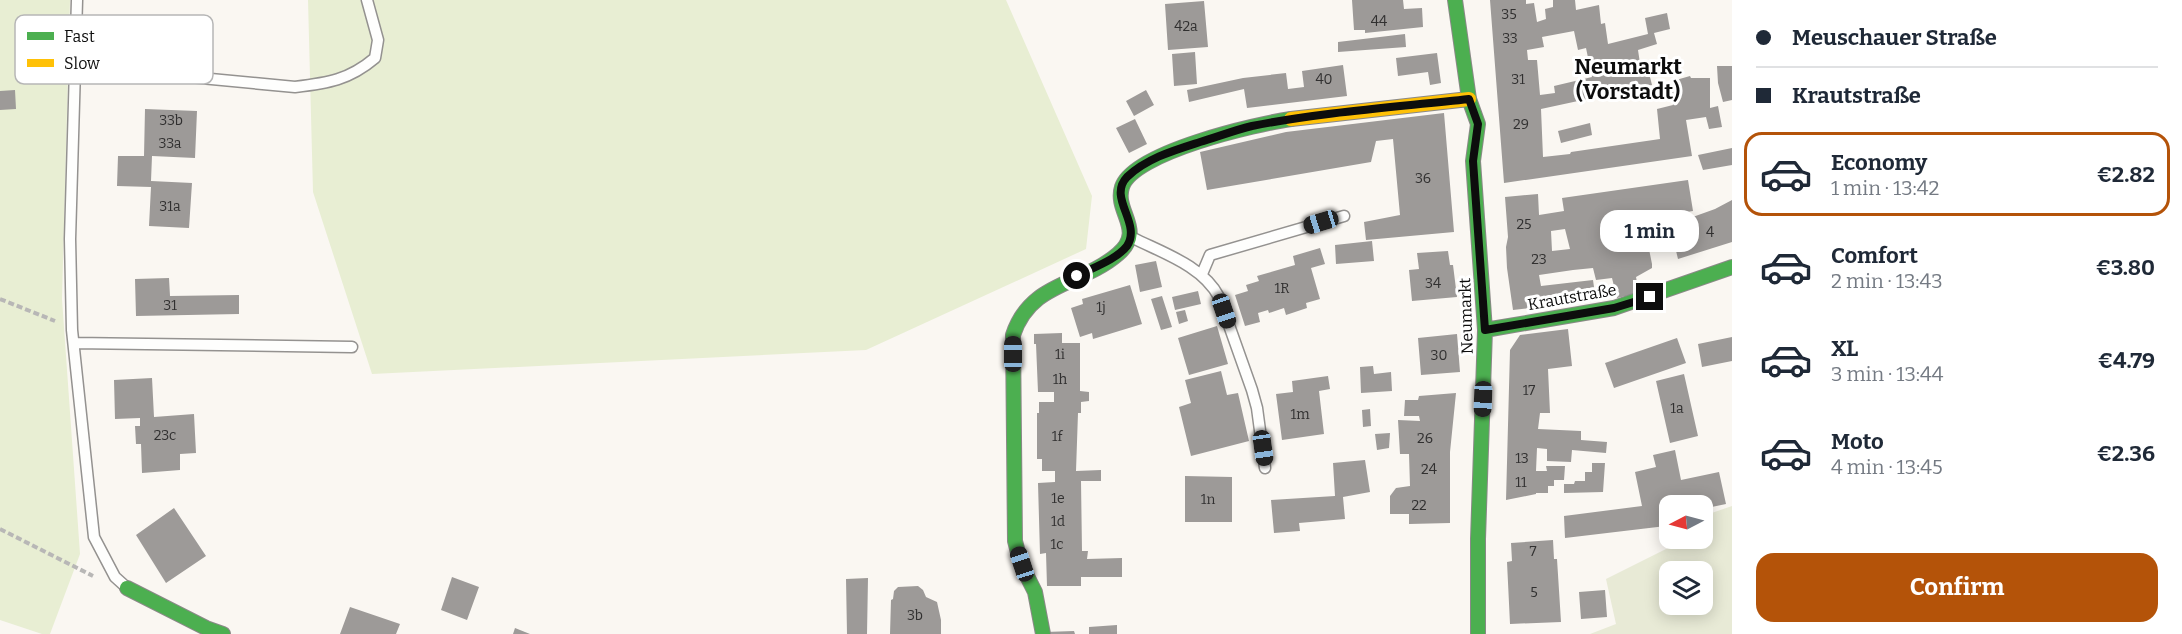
<!DOCTYPE html>
<html lang="en">
<head>
<meta charset="utf-8">
<style>
	:root { --surface:#fff; --page:#f2f2f3; --text:#1f2937; --muted:#747a83; --line:#e0e1e3; --accent:#b45309 }
	body { margin:0; font-family:Bitter,serif; background:var(--page); color:var(--text); height:100vh; display:flex; flex-direction:column; font-size:22px; white-space:nowrap }
	* { box-sizing:border-box; margin:0 }
	p { font-size:20px; color:var(--muted) }
	.icon { flex:none; width:33px; height:33px; fill:none; stroke:currentColor; stroke-width:2; stroke-linecap:round; stroke-linejoin:round }
	.map { position:relative; flex:1; overflow:hidden }
	.panel { display:flex; flex-direction:column; background:var(--surface); width:450px }
	.panel>* { flex:none }
	.banner { display:grid; align-content:center; height:132px; padding:0 24px; background:var(--surface) }
	.needle { width:39px; rotate:264deg }
	.controls { position:absolute; left:1659px; top:495px; display:grid; gap:12px }
	.controls a { display:grid; place-items:center; width:54px; height:54px; border-radius:12px; background:var(--surface); box-shadow:0 3px 15px #0003; font-size:30px }
	.end { position:absolute; width:27px; height:27px; margin:-14px; border:8px solid #0d0d0d; background:#fff; box-shadow:0 0 0 3px #fff }
	.from { border-radius:50% }
	.bubble { position:absolute; height:42px; border-radius:18px; background:var(--surface); box-shadow:0 3px 15px #0003; font-size:20px; font-weight:700; line-height:42px; text-align:center }
	.car { position:absolute; width:18px; height:36px; margin:-18px -9px; border-radius:8px; box-shadow:0 0 4px 2px #0007; background:linear-gradient(#222 24%,#8ab4d8 0 40%,#222 0 76%,#8ab4d8 0 86%,#222 0) }
	.banner b { display:flex; align-items:center; gap:21px; height:57px; font-size:22px }
	.banner b+b { border-top:2px solid var(--line) }
	.banner i { width:15px; height:15px; background:var(--text) }
	ul { padding:0; list-style:none }
	li { display:flex; align-items:center; gap:18px; height:84px; margin:0 12px 9px; padding:0 12px; border:3px solid transparent; border-radius:18px }
	li div { flex:1 }
	li b { display:block; font-size:22px }
	li em { font-style:normal; font-weight:700 }
	li.current { border-color:var(--accent) }
	li>.icon { width:54px; height:54px; stroke-width:1.5 }
	.cta { display:flex; gap:12px; margin-top:auto; padding:12px 24px }
	.cta a { flex:1; height:69px; border-radius:18px; background:var(--accent); color:#fff; font-size:24px; font-weight:700; line-height:69px; text-align:center }
	main { display:flex; flex:1; min-height:0 }
	.map>svg:first-child { display:block }
	.green { fill:#e8eed3 }
	.cemetery { fill:#e8ead6; fill-rule:evenodd }
	.building { fill:#9d9a98; fill-rule:evenodd }
	.lines { fill:none; stroke-linecap:round; stroke-linejoin:round }
	.lane-casing { stroke:#949290; stroke-width:13 }
	.fast-casing { stroke:#8a8987; stroke-width:16 }
	.slow-casing { stroke:#8a8987; stroke-width:16 }
	.path { stroke:#b8b7b6; stroke-width:4; stroke-dasharray:6 3; stroke-linecap:butt }
	.lane { stroke:#fefefd; stroke-width:10 }
	.fast { stroke:#4caf50; stroke-width:14 }
	.slow { stroke:#ffc107; stroke-width:14 }
	.route { stroke:#0d0d0d; stroke-width:8 }
	.labels { text-anchor:middle; dominant-baseline:central; stroke-width:6; stroke-linejoin:round; paint-order:stroke }
	.number-label { font-size:14px; fill:#313030 }
	.street-label { font-size:16px; fill:#0d0d0d; stroke:#fff }
	.district-label { font-size:22px; font-weight:bold; fill:#0d0d0d; stroke:#fff }
	.key { fill:#fff; stroke:#b6b6b6; stroke-width:1.5 }
	.key-label { font-size:16px; fill:#0d0d0d }
</style>
</head>
<body>
<main>
<div class="map">
<svg width="1732" height="634" viewBox="0 0 1732 634">
	<rect width="100%" height="100%" fill="#faf7f2"/>
	<path class="green" d="M0,0H70L62,299L80,554L50,634H42L0,620Z
		M308,0H1006L1092,196L1086,249L866,350L372,374L313,192Z"/>
	<path class="cemetery" d="M1732,506V634H1590L1616,624L1606,579L1680,542V539L1702,538L1703,516ZM1670,572H1702V604H1670Z"/>
	<path class="building" d="M1352,0H1403L1404,9L1422,8L1423,27L1365,33V30H1354Z
		M1490,0H1526V4L1534,3L1537,22L1546,19L1545,9L1553,7V0H1575L1576,10L1599,5L1601,24L1605,23L1608,44L1648,34L1645,18L1667,13L1670,29L1654,33L1657,44L1638,50L1641,70L1648,69L1652,85L1541,109L1543,157L1570,154L1571,152L1660,139L1657,109L1673,105L1669,82L1690,76L1691,78H1710V108L1718,106L1722,127L1709,129L1706,117L1686,120L1692,156L1504,183ZM1574,31L1578,50L1586,48L1592,77L1554,86L1555,93L1540,95L1537,60H1528L1527,50L1544,47L1542,37Z
		M1204,1L1208,47L1168,50L1165,4Z
		M1405,34L1406,47L1338,52V42Z
		M1195,52L1197,84L1174,86L1172,54Z
		M1437,53L1441,83L1430,85L1428,72L1398,76L1396,58Z
		M1343,65L1347,96L1247,108L1244,89L1189,102L1187,90L1243,78L1286,73L1288,89L1304,87L1302,71Z
		M1717,66H1732V100L1723,102L1718,83Z
		M15,90L16,109L0,110V91Z
		M1146,90L1154,105L1134,116L1126,101Z
		M145,109L197,111L195,158L152,156L151,181L192,183L189,228L149,226L151,187L117,186L118,156H144Z
		M1444,113L1454,232L1366,240L1364,222L1400,215L1393,139L1376,141L1371,162L1207,190L1200,152L1286,132Z
		M1135,119L1147,144L1129,153L1116,128Z
		M1590,123L1592,135L1561,143L1558,131Z
		M1732,148V165L1703,170L1698,155Z
		M1688,180L1693,211L1643,219L1652,264V268L1636,277L1639,293L1617,298L1612,278L1596,280L1593,268L1573,270L1539,275L1541,286L1593,280L1596,301L1513,310L1507,268L1506,247L1508,237L1505,197L1538,194L1539,215L1564,211L1562,198ZM1565,229L1570,249L1552,251L1551,231Z
		M1732,200V242L1678,259L1670,226L1691,222L1690,218L1715,209Z
		M1372,241L1374,261L1336,264L1335,245Z
		M1320,248L1325,264L1311,268L1320,299L1306,303L1307,308L1286,315L1284,308L1269,313L1268,310L1258,313L1260,322L1245,326L1235,295L1248,291L1246,285L1259,281L1257,276L1295,265L1293,256Z
		M1448,251L1450,265H1453L1457,297L1412,301L1409,270L1419,269L1417,253Z
		M1156,261L1162,287L1140,292L1135,265Z
		M169,278L170,296L239,295V314L136,316L135,279Z
		M1130,285L1142,324L1093,339L1092,333L1080,337L1071,308L1083,304L1082,299Z
		M1198,291L1201,304L1175,310L1172,297Z
		M1162,296L1172,327L1161,330L1151,299Z
		M1185,310L1188,321L1179,324L1176,312Z
		M1217,326L1228,364L1189,375L1178,338Z
		M1568,329L1572,366L1548,369L1550,413H1540L1538,429L1581,431V440L1607,442L1606,453L1572,450L1571,462L1547,461V449L1537,448L1536,471H1547L1546,466H1565L1564,480H1554V486H1548V493H1536V494L1506,500L1510,350L1520,335Z
		M1062,333V343H1080V391L1089,392V401L1081,402V413H1078L1076,471L1101,470V481H1081L1082,551H1088L1087,559L1122,558V577H1081V586H1047L1046,553L1040,554L1038,483L1055,482V471H1042V459H1037V413H1039V402H1054V392H1038L1036,344H1034V334Z
		M1457,334L1460,372L1421,375L1418,338Z
		M1732,337V361L1702,367L1698,344Z
		M1677,338L1686,363L1614,388L1605,363Z
		M1373,366L1374,374L1391,372L1392,391L1361,393L1360,367Z
		M1221,371L1227,395L1238,393L1249,441L1191,456L1179,407L1191,403L1185,380Z
		M1684,374L1698,436L1670,443L1656,381Z
		M1328,376L1330,389L1319,391L1324,434L1282,440L1276,394L1293,392L1292,381Z
		M152,378L154,417L194,414L196,453L180,454V470L142,473L141,444H136L135,426H140V418L115,419L114,380Z
		M1456,393L1450,452V523L1409,524V514H1390V496L1396,488L1410,486L1409,454H1400L1398,420L1420,421L1419,416H1404L1405,400H1418L1419,396Z
		M1370,409L1371,426L1363,427L1362,410Z
		M1390,433L1389,448L1377,450L1375,434Z
		M1675,450L1681,480L1719,472L1726,504L1702,509V506H1670V516L1665,517L1666,526L1565,538L1564,516L1642,506L1635,472L1656,467L1653,455Z
		M1365,460L1370,492L1343,497L1345,519L1299,523L1300,531L1274,533L1271,500L1335,496L1333,463Z
		M1592,463H1605L1603,492L1564,493V484H1574L1575,481H1585V472H1592Z
		M1185,476L1232,477V522H1185Z
		M174,508L206,556L166,583L136,535Z
		M1553,540L1554,559H1557L1561,622L1510,624L1507,562L1512,561L1511,543Z
		M452,577L479,587L467,620L441,610Z
		M868,578L867,634H847L846,579Z
		M918,586L923,590L926,597L937,602L941,620V634H890L891,600L893,599L894,591L898,587Z
		M1605,590L1607,617L1581,619L1579,592Z
		M350,607L400,624L396,634H340Z
		M1117,625V634H1089V627Z
		M515,628L530,634H513Z
		M1074,631L1075,634H1045V632Z"/>
	<g class="lines">
		<defs>
			<path id="lane" d="M77,0L70,239L72,330L94,537L115,577L125,586
				M74,66L295,87C328,83 349,80 375,58L378,40L367,0
				M1133,238C1163,253 1203,266 1219,297L1252,390L1257,408L1265,468
				M1202,274L1210,255L1344,216
				M74,343L352,347"/>
			<path id="fast" d="M1455,0L1469,99L1478,124L1473,161L1485,330L1478,539V634
				M1485,330L1614,308L1732,267
				M127,588L206,628L223,634
				M1043,634L1035,592L1021,564L1015,541L1013,335C1031,281 1081,286 1118,254C1146,230 1114,212 1122,187C1133,152 1257,124 1291,119"/>
			<path id="slow" d="M1291,119L1469,99"/>
		</defs>
		<use href="#lane" class="lane-casing"/>
		<use href="#fast" class="fast-casing"/>
		<use href="#slow" class="slow-casing"/>
		<path class="path" d="M0,299L55,321
			M0,529L93,576"/>
		<use href="#lane" class="lane"/>
		<use href="#fast" class="fast"/>
		<use href="#slow" class="slow"/>
	</g>
	<g class="lines">
		<path class="route" d="M1077,276C1092,268 1116,260 1127,246C1142,223 1107,198 1127,177C1147,158 1175,150 1200,142C1217,137 1235,130 1252,126C1323,112 1397,107 1469,99L1478,124L1473,161L1485,330L1614,308L1650,297"/>
	</g>
	<g class="labels">
		<g class="number-label">
			<text x="1509" y="14">35</text>
			<text x="1379" y="21">44</text>
			<text x="1186" y="26">42a</text>
			<text x="1510" y="38">33</text>
			<text x="1324" y="79">40</text>
			<text x="1518" y="79">31</text>
			<text x="171" y="120">33b</text>
			<text x="1521" y="124">29</text>
			<text x="170" y="143">33a</text>
			<text x="1423" y="178">36</text>
			<text x="170" y="206">31a</text>
			<text x="1524" y="224">25</text>
			<text x="1710" y="232">4</text>
			<text x="1539" y="259">23</text>
			<text x="1433" y="283">34</text>
			<text x="1282" y="288">1R</text>
			<text x="170" y="305">31</text>
			<text x="1101" y="307">1j</text>
			<text x="1060" y="354">1i</text>
			<text x="1439" y="355">30</text>
			<text x="1060" y="379">1h</text>
			<text x="1529" y="390">17</text>
			<text x="1677" y="408">1a</text>
			<text x="1300" y="414">1m</text>
			<text x="165" y="435">23c</text>
			<text x="1057" y="436">1f</text>
			<text x="1425" y="438">26</text>
			<text x="1522" y="458">13</text>
			<text x="1429" y="469">24</text>
			<text x="1521" y="482">11</text>
			<text x="1058" y="498">1e</text>
			<text x="1208" y="499">1n</text>
			<text x="1419" y="505">22</text>
			<text x="1058" y="521">1d</text>
			<text x="1057" y="544">1c</text>
			<text x="1533" y="551">7</text>
			<text x="1534" y="592">5</text>
			<text x="915" y="615">3b</text>
		</g>
		<g class="street-label">
			<text transform="translate(1572 297) rotate(-10)">Krautstraße</text>
			<text transform="translate(1466 316) rotate(-92)">Neumarkt</text>
		</g>
		<g class="district-label">
			<text x="1628" y="66">Neumarkt<tspan x="1628" dy="25">(Vorstadt)</tspan></text>
		</g>
	</g>
	<rect x="15" y="15" width="198" height="69" rx="9" class="key"/>
	<rect x="27" y="32" width="27" height="8" fill="#4caf50"/>
	<rect x="27" y="59" width="27" height="8" fill="#ffc107"/>
	<g class="key-label">
		<text x="64" y="42">Fast</text>
		<text x="64" y="69">Slow</text>
	</g>
</svg>
<div class="controls">
<a><svg class="needle" viewBox="-14 -14 28 28"><path d="M0-13l5 13h-10z" fill="#e53935"/><path d="M0 13l5-13h-10z" fill="#747a83"/></svg></a>
<a><svg class="icon" aria-label="layers" viewBox="0 0 24 24"><path d="M12 4l9 5-9 5-9-5zM3 14l9 5 9-5"/></svg></a>
</div>
<i class="end from" style="left:1077px;top:276px"></i>
<i class="end" style="left:1650px;top:297px"></i>
<div class="bubble" style="left:1600px;top:210px;width:99px">1 min</div>
<i class="car" style="left:1321px;top:222px;rotate:253deg"></i>
<i class="car" style="left:1224px;top:311px;rotate:161deg"></i>
<i class="car" style="left:1013px;top:354px;rotate:0deg"></i>
<i class="car" style="left:1483px;top:399px;rotate:182deg"></i>
<i class="car" style="left:1263px;top:448px;rotate:172deg"></i>
<i class="car" style="left:1022px;top:564px;rotate:342deg"></i>
</div>
<section class="panel">
<div class="banner">
<b><i class="from"></i>Meuschauer Straße</b>
<b><i></i>Krautstraße</b>
</div>
<ul>
<li class="current"><svg class="icon" aria-label="car" viewBox="0 0 24 24"><path d="M5 17H2v-5l4-1 3-4h7l3 4 3 1v5h-3M9 17h6M6 11h13"/><circle cx="7" cy="17" r="2"/><circle cx="17" cy="17" r="2"/></svg><div><b>Economy</b><p>1 min · 13:42</p></div><em>€2.82</em></li>
<li><svg class="icon" aria-label="car" viewBox="0 0 24 24"><path d="M5 17H2v-5l4-1 3-4h7l3 4 3 1v5h-3M9 17h6M6 11h13"/><circle cx="7" cy="17" r="2"/><circle cx="17" cy="17" r="2"/></svg><div><b>Comfort</b><p>2 min · 13:43</p></div><em>€3.80</em></li>
<li><svg class="icon" aria-label="car" viewBox="0 0 24 24"><path d="M5 17H2v-5l4-1 3-4h7l3 4 3 1v5h-3M9 17h6M6 11h13"/><circle cx="7" cy="17" r="2"/><circle cx="17" cy="17" r="2"/></svg><div><b>XL</b><p>3 min · 13:44</p></div><em>€4.79</em></li>
<li><svg class="icon" aria-label="car" viewBox="0 0 24 24"><path d="M5 17H2v-5l4-1 3-4h7l3 4 3 1v5h-3M9 17h6M6 11h13"/><circle cx="7" cy="17" r="2"/><circle cx="17" cy="17" r="2"/></svg><div><b>Moto</b><p>4 min · 13:45</p></div><em>€2.36</em></li>
</ul>
<div class="cta"><a>Confirm</a></div>
</section>
</main>
</body>
</html>
